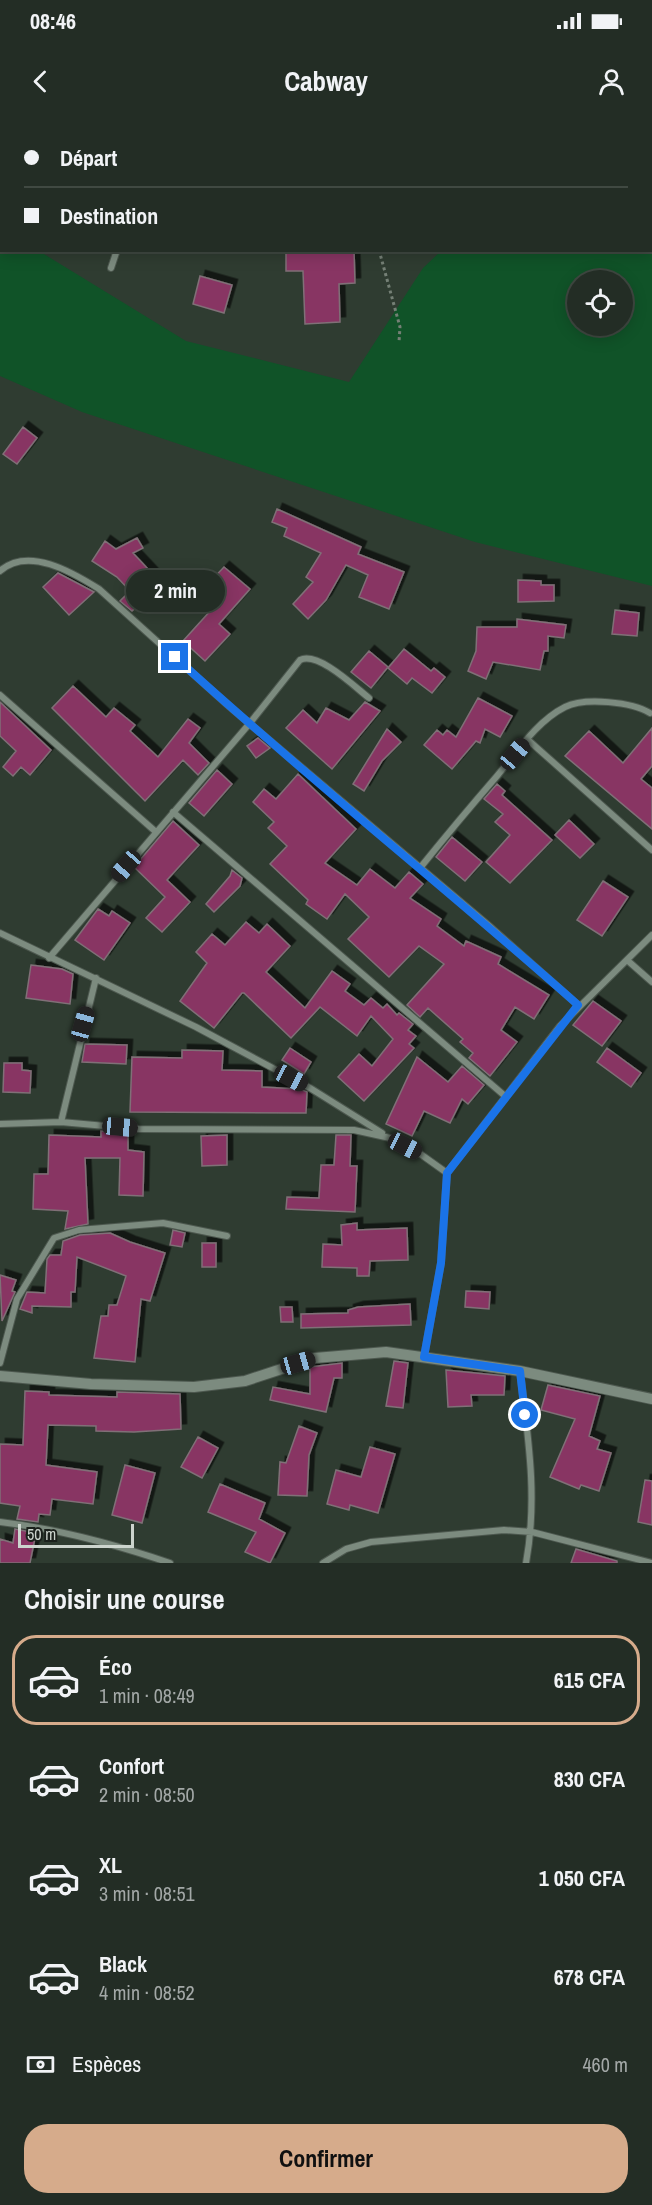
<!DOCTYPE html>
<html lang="fr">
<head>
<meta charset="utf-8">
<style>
	:root { --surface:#232d25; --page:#2b352d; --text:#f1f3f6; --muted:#a3a8a7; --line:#404942; --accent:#d6ab8b }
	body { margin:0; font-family:"Archivo Narrow",sans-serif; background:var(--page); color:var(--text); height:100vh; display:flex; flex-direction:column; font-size:22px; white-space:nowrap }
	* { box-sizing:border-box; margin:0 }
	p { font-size:20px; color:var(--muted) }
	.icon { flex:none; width:33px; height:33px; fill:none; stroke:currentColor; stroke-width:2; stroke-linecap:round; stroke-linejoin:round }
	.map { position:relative; height:1443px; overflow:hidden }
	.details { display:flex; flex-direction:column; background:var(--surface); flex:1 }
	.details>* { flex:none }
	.top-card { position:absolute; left:0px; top:0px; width:652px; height:132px; box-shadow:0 3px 15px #0003,0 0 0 2px var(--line); display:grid; align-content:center; height:132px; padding:0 24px; background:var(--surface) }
	.controls { position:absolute; left:567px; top:150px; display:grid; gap:12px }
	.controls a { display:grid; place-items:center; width:66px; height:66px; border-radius:50%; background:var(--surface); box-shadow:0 3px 15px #0003,0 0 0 2px var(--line); font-size:30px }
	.scale { position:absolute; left:18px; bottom:15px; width:116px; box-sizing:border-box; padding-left:6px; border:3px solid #ccd4cd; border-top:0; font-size:16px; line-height:21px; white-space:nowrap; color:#ccd4cd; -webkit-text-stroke:4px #1b211c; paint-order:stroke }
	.end { position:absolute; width:27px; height:27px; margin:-14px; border:8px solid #1a73e8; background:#fff; box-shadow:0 0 0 3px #fff }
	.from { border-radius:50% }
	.bubble { position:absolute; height:42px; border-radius:21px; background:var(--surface); box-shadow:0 3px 15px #0003,0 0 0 2px var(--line); font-size:20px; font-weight:800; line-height:42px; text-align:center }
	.car { position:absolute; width:18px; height:36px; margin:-18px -9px; border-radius:8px; box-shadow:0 0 4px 2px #0007; background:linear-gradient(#222 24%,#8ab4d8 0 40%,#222 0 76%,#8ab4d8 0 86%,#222 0) }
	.top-card b { display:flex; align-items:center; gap:21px; height:57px; font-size:22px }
	.top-card b+b { border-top:2px solid var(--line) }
	.top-card i { width:15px; height:15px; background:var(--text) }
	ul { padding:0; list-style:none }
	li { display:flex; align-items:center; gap:18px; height:90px; margin:0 12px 9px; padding:0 12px; border:3px solid transparent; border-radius:24px }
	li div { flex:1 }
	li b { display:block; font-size:22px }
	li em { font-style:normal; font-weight:800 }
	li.current { border-color:var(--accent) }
	li>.icon { width:54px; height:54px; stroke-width:1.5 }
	h2 { padding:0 24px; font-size:27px; line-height:72px }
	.pay { display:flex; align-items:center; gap:15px; height:66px; padding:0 24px; font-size:22px }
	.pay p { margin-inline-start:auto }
	.cta { display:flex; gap:12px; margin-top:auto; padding:12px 24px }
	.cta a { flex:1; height:69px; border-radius:24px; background:var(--accent); color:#111; font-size:24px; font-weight:800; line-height:69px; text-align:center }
	.status { display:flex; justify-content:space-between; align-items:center; height:42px; padding:0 30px; background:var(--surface); direction:ltr }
	.status svg { height:16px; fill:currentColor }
	header { display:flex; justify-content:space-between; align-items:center; height:78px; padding:0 24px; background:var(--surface); font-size:27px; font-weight:800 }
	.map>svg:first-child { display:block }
	.green { fill:#105328; fill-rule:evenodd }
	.building { fill:#883664; stroke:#806f77; stroke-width:1.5; filter:url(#shadow) }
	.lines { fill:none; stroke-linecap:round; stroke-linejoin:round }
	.minor-casing { stroke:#4d584f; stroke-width:8 }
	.tertiary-casing { stroke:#4d584f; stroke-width:12 }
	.path { stroke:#758076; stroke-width:3; stroke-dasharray:3 3; stroke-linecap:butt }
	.minor { stroke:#7c8b7f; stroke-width:6 }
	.tertiary { stroke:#7c8b7f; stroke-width:10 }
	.route { stroke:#1a73e8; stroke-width:8 }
</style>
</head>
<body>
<div class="status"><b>08:46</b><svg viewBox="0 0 49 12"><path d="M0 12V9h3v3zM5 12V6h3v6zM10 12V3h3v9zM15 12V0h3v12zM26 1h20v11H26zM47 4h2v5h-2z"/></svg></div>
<header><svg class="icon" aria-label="back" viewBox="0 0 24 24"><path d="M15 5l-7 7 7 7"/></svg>Cabway<svg class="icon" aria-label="person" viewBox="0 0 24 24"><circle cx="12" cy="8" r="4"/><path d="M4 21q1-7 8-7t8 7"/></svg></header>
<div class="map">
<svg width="652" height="1443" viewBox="0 0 652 1443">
	<defs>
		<filter id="shadow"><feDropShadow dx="5.5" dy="-5.5" stdDeviation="0" flood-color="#0009"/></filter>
	</defs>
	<rect width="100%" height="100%" fill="#2f3c31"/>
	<path class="green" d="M580,0H652V466L475,422L82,292L0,256V107L2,130L39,131L186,221L349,262L423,148L441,131L651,130V2L578,1ZM578,160H622V206H578Z"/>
	<path class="building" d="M286,130H354L355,163L339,164L340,202L305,204L303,151H286Z
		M200,156L232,165L224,193L193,184Z
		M23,307L37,318L17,344L3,334Z
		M277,389L361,427L358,434L404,452L389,489L359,477L368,455L346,445L326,480L308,499L293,484L313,462L306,457L321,433L284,416L287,408L272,402Z
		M137,418L143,428L133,433L162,464L132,491L120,481L130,471L117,457L92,441L105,421L116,429Z
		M224,447L250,469L219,504L230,514L205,541L183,521L212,489L185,465L194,455L206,466Z
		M58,453L94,472L69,495L43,467Z
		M518,460L541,461V465H554V481L518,482Z
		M615,490L639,493L637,516L612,514Z
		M517,499L566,505L564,518L548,516V531H544L540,550L493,542L486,559L468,551L476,531L477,507H517Z
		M404,529L431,551L434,548L445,557L432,573L412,558L407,564L388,548Z
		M369,531L388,547L371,568L351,552Z
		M73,566L106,597L114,588L135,605L130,611L158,637L188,599L200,608L189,623L209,643L198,655L183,640L145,681L52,588Z
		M478,578L512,596L500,617L485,609L480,623L476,621L452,649L424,625L437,610L443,615L447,610L456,617Z
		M0,582L51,630L30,655L21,647L13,656L3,647L16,631L0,616Z
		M365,582L380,591L332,649L286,608L303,590L317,603L326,588L349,600Z
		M652,608V646L641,659L652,668V709L565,636L589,611L623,643Z
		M387,609L401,622L382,641L364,671L353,664Z
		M258,618L270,628L256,638L247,626Z
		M217,650L232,664L204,696L189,683Z
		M298,654L356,709L325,743L357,765L370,749L395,768L409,752L423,764L410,778L441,799L437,806L464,826L466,821L501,837L498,844L549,875L534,899L515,887L501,910L517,922L490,956L469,938L473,933L460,922L463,919L428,888L420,897L407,885L444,844L419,826L389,857L348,819L369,797L345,774L327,799L306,784L308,780L270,744L287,726L268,708L274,702L253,682L264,669L276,679Z
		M497,664L505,671L502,675L552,720L510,763L486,742L510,715L495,702L503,694L484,679Z
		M569,700L594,724L580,738L555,715Z
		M173,701L199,725L167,760L190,782L162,812L146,798L165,777L134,747Z
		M452,717L482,742L465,761L436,737Z
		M232,750L242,758L240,766L214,792L206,784L230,756Z
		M603,761L628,777L602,816L577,800Z
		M98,789L109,796L112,791L130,803L104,840L75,820Z
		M246,802L259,813L267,804L290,826L266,852L305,888L332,851L350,864L345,871L364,885L371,878L383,888L387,884L397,895L399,893L413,904L408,910L416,916L409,924L414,928L364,981L338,957L359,934L372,946L393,919L371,896L357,916L320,887L291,918L244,873H242L214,908L180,881L207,843L196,832L212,814L225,825Z
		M31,845L62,849L73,854L70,884L26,878Z
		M593,881L621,901L602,926L573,905Z
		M85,924L127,925L126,944L82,942Z
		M290,928L311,942L304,954L282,940Z
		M607,928L641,953L631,967L597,942Z
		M182,930L223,931L222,950L262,951V967L300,969L307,972L306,993L130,992L132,937L182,938Z
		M417,937L448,962L462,946L484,965L468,984L462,979L450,1003L424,991L412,1016L386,1004Z
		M4,943H22V950L31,951L30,973L3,972Z
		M101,1011L128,1013V1030L144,1032L143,1076L119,1075L120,1038H85L88,1104L65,1109L68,1091L33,1089L34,1054H48L49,1015L101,1017Z
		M227,1015V1045L202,1046L201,1016Z
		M336,1015H351L350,1046H357L355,1092L286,1089L287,1077L319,1078L321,1045H334Z
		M357,1103V1110L407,1108L408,1140L370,1141L369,1156H357V1148L322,1147L323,1124L342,1125L341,1105Z
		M173,1110L185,1113L182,1127L170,1125Z
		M110,1113L130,1122L165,1133L150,1181L141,1179L135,1242L94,1238L101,1196H108L109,1185H117L126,1156L77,1137L75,1172H71V1187L32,1186V1193L20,1189L27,1172L45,1173L47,1139L50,1135H61L63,1121L80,1115Z
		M202,1123H216V1147H202Z
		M0,1155L16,1160L12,1171L15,1172L2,1201Z
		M466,1171L490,1172L489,1189L465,1187Z
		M410,1184L411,1205L301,1208V1194L348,1193V1190L358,1187Z
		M280,1187H292L293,1202H281Z
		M394,1241L408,1243L403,1288L386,1286Z
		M342,1243V1258H334L326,1292L270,1280L273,1267L310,1274V1247Z
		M446,1250L505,1256L504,1275H471L472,1286L448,1287Z
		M548,1265L600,1276L589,1316L600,1321L597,1329L611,1333L599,1371L581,1365L579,1369L550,1357L575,1299L541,1290Z
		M25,1271L49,1272V1275L117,1277V1272L180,1274L181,1309L134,1312L96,1311V1306L48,1305L46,1345L97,1352L93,1384L52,1379L50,1395L39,1394L38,1402L17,1399L20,1386L0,1383V1324L23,1325Z
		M299,1306L317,1313L309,1335L307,1376L278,1375L280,1342L286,1343Z
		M198,1317L218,1328L202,1358L181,1347Z
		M370,1327L395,1334L378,1393L350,1385L349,1390L327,1384L336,1350L361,1357Z
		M125,1345L155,1353L142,1403L112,1395Z
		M645,1360L652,1361V1405L638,1402Z
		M220,1364L265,1383L259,1399L285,1413L270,1443L245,1432L256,1412L208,1392Z
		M15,1409L36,1413L30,1443H0V1419L13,1423Z
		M576,1429L617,1441V1443H571Z"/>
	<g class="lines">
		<defs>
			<path id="minor" d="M173,0L178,2
				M163,2L164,0
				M410,2L413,0
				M564,2L565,0
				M111,148L117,130
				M0,451C28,426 72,452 99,469L230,587L487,804L578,885
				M0,575L156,712
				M527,619L652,730
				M173,692L505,976
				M420,748C445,717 471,686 497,656C517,632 537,601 565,587C585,577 632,582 650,593
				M0,813L196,907L310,968L382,1013
				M49,838L250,603L300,540C318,531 355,567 369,578
				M627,840L652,862
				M61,1002L96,858
				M0,1004L61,1002L139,1009L354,1010L390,1018L419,1033L447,1053
				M424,1237L441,1143L447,1053L560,906L652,815
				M0,1243L17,1179L54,1118L79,1110L163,1103L227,1116
				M520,1251C528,1317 538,1377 526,1443
				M0,1402C59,1409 114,1424 170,1443
				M323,1443L346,1429L371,1422L504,1410L532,1412L652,1443"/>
			<path id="tertiary" d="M0,1256L91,1264L194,1267L245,1261L315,1238L386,1232L520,1251L652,1279"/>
		</defs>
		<use href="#minor" class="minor-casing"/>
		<use href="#tertiary" class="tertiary-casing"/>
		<path class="path" d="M379,130L400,207L399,222"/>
		<use href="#minor" class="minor"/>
		<use href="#tertiary" class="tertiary"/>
	</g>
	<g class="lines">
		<path class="route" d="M175,537C306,657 445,767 578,885L447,1053L441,1143L424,1237L520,1251L525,1295"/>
	</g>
</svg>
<div class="controls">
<a><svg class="icon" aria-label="locate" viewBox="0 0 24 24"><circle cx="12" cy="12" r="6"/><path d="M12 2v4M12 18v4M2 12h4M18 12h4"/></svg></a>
</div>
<div class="scale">50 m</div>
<i class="end from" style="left:525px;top:1295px"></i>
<i class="end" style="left:175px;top:537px"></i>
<div class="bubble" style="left:126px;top:450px;width:99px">2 min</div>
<i class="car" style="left:515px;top:634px;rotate:40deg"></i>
<i class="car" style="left:126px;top:746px;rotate:221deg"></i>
<i class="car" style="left:83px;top:904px;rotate:16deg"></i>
<i class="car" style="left:291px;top:958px;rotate:118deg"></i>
<i class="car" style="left:120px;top:1007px;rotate:95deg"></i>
<i class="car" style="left:405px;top:1026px;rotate:117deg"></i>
<i class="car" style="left:298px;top:1243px;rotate:74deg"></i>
<div class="top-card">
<b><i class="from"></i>Départ</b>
<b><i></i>Destination</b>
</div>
</div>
<section class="details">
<h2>Choisir une course</h2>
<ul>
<li class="current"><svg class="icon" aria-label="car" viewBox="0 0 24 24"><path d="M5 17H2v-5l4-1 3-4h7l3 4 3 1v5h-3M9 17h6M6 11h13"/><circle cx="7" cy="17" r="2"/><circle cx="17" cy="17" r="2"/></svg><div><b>Éco</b><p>1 min · 08:49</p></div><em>615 CFA</em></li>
<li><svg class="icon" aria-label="car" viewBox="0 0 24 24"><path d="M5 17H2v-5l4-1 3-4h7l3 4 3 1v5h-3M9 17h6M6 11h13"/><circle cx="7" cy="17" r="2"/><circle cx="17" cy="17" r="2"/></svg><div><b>Confort</b><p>2 min · 08:50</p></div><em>830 CFA</em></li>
<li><svg class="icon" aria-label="car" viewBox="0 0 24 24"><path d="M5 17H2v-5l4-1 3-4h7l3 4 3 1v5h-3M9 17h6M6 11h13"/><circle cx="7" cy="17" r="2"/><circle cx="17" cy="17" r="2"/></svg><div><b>XL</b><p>3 min · 08:51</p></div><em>1 050 CFA</em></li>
<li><svg class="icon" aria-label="car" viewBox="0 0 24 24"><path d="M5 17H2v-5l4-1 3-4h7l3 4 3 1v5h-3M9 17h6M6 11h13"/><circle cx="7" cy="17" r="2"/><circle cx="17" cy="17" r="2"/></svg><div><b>Black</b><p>4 min · 08:52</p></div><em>678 CFA</em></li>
</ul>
<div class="pay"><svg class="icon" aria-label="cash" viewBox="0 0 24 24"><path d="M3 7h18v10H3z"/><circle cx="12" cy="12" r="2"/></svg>Espèces<p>460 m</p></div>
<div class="cta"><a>Confirmer</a></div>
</section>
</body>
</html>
